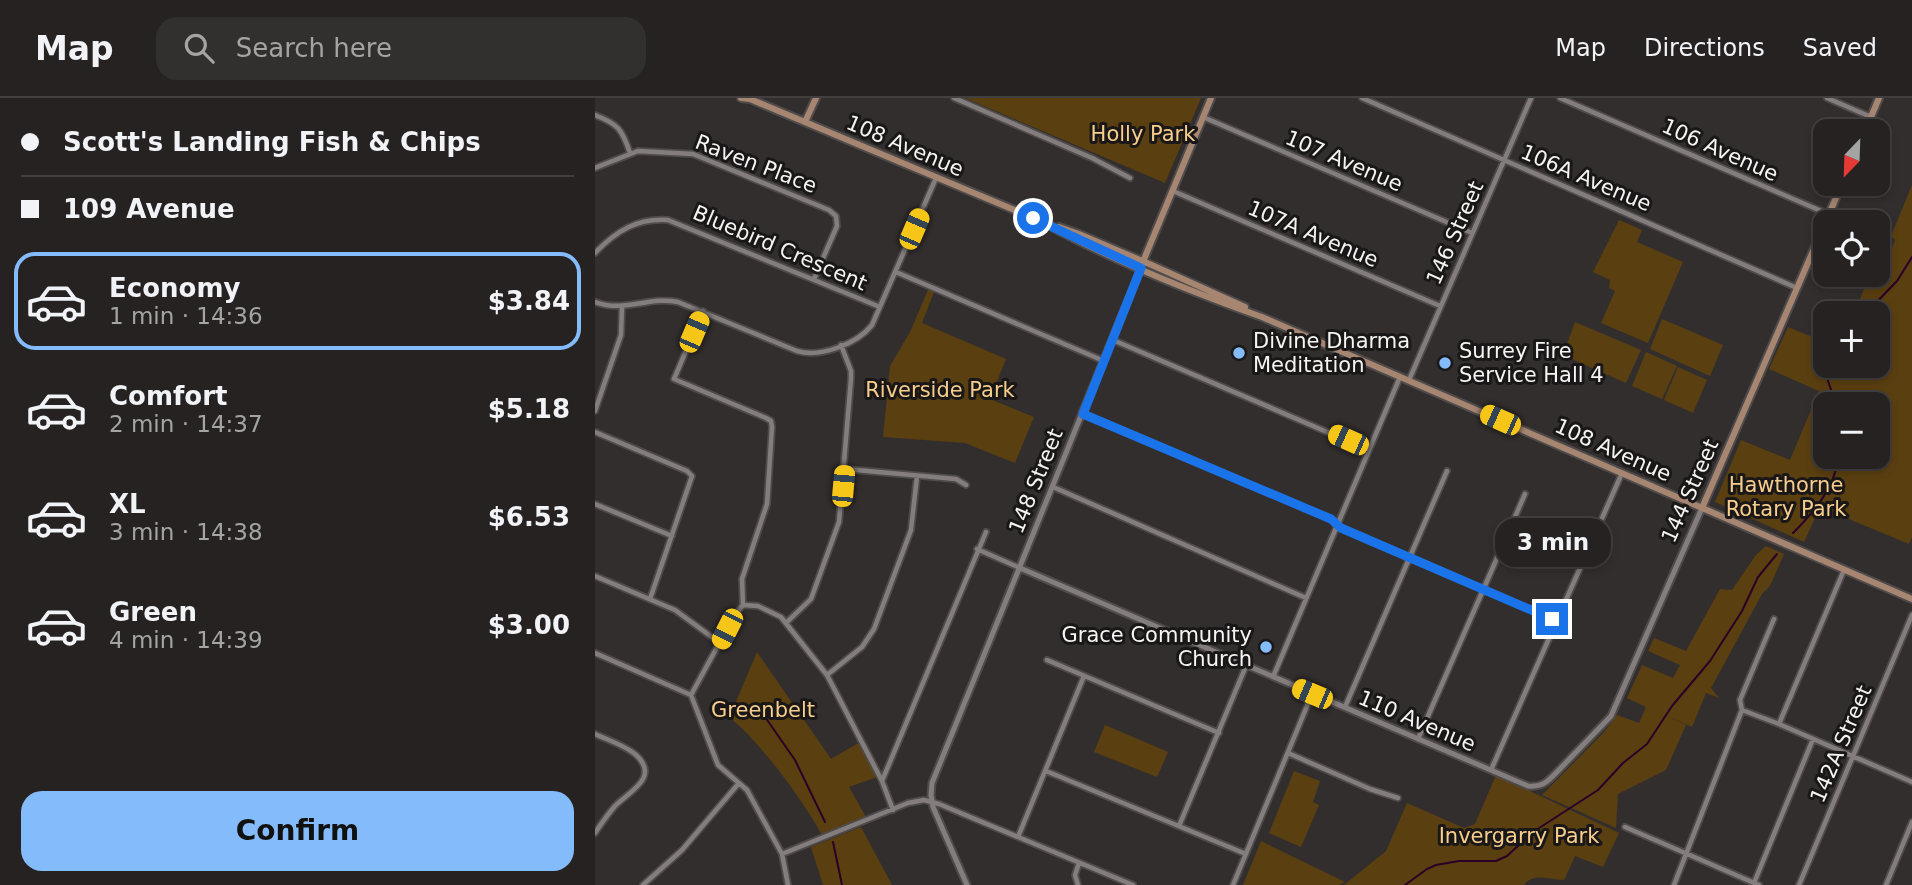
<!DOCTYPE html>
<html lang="en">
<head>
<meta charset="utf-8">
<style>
	:root { --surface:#262222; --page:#322f2f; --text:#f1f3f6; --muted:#a4a4a5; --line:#423f40; --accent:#84bcfb }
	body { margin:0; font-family:"DejaVu Sans",sans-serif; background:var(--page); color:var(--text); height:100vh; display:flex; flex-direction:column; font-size:26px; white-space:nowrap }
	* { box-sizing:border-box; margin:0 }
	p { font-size:23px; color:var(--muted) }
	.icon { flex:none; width:38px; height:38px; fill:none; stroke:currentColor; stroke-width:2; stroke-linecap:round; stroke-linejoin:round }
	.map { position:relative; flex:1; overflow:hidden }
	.drawer { display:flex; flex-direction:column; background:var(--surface); width:595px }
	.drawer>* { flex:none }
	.top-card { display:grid; align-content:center; height:154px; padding:0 21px; background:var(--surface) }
	.needle { width:46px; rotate:203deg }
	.tools { position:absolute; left:1218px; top:21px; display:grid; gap:14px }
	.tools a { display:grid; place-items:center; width:77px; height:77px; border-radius:14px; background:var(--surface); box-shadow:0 4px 10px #0003,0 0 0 2px var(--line); font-size:35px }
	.end { position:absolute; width:32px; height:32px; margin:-16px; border:9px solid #1a73e8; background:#fff; box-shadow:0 0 0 4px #fff }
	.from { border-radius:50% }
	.bubble { position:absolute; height:49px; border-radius:21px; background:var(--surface); box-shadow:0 4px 10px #0003,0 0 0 2px var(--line); font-size:23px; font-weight:600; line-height:49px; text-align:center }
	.car { position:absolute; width:21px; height:42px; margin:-21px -10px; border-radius:9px; box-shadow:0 0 5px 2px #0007; background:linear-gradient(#f5c518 24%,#345 0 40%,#f5c518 0 76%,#345 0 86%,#f5c518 0) }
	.top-card b { display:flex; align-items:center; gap:24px; height:66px; font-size:26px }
	.top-card b+b { border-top:2px solid var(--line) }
	.top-card i { width:18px; height:18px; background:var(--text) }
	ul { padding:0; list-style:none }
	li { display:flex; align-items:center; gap:21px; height:98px; margin:0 14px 10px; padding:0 7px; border:4px solid transparent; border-radius:21px }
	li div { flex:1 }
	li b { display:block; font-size:26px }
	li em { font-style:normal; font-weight:600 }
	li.current { border-color:var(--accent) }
	li>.icon { width:63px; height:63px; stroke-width:1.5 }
	.action { display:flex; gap:14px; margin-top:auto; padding:14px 21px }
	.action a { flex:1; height:80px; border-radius:21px; background:var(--accent); color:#111; font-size:28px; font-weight:600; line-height:80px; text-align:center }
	header { display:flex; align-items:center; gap:42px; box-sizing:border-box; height:98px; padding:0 35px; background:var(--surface); border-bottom:2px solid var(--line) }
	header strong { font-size:33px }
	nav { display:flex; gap:38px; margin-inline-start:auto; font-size:24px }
	.search { width:490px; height:63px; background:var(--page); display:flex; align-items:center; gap:18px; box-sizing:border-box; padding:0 24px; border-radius:21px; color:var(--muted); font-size:26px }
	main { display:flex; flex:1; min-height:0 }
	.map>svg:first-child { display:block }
	.green { fill:#5a3f10; fill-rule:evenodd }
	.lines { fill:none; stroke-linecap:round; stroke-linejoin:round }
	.stream { stroke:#2b0027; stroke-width:2 }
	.minor-casing { stroke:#4f4b4b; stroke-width:8 }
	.tertiary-casing { stroke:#4f4b4b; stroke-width:9 }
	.secondary-casing { stroke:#4f4b4b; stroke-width:10 }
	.minor { stroke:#837e7d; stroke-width:4.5 }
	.tertiary { stroke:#837e7d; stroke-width:5 }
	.secondary { stroke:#a68571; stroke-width:6 }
	.route { stroke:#1a73e8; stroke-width:9 }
	.poi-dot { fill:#84bcfb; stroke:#191717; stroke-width:2.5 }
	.labels { text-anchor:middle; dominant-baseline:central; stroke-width:6; stroke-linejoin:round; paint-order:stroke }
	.park-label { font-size:21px; fill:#f7cd8b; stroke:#191717 }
	.street-label { font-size:21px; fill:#f6f3f2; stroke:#191717 }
	.poi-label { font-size:21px; fill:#f6f3f2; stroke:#191717; text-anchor:start }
</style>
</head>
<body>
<header>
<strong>Map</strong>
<div class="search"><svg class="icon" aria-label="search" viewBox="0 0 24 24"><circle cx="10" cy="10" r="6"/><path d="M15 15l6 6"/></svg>Search here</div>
<nav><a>Map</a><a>Directions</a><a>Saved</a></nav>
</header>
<main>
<section class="drawer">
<div class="top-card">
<b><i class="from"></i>Scott's Landing Fish &amp; Chips</b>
<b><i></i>109 Avenue</b>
</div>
<ul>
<li class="current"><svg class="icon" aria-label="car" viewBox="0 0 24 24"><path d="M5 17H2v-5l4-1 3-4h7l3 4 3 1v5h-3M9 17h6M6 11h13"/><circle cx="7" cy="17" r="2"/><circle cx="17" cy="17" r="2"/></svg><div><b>Economy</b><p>1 min · 14:36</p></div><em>$3.84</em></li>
<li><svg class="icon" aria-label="car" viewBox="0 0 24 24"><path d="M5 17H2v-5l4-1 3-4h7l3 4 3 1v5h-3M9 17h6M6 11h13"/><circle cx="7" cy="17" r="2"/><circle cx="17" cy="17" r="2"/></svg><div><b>Comfort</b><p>2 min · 14:37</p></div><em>$5.18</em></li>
<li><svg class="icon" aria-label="car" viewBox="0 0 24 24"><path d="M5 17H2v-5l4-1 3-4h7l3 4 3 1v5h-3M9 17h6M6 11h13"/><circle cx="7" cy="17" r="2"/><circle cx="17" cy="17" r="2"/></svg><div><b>XL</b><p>3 min · 14:38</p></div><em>$6.53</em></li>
<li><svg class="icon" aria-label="car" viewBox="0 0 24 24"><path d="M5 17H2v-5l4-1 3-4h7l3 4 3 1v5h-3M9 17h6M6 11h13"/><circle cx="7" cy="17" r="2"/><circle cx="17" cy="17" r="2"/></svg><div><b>Green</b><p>4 min · 14:39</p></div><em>$3.00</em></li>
</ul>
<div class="action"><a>Confirm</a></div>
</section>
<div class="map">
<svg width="1317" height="787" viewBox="0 0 1317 787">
	<rect width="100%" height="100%" fill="#332e2e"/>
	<path class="green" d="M370,0H606L570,85Z
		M1317,87V439L1314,446L1225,409L1209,444L1120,404L1146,342L1195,362L1224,293L1174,271L1193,229L1230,244V268H1283V215H1260L1274,177H1283V163L1291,166L1300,142L1296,138ZM1230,306H1283V359H1230Z
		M1024,122L1047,132L1042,144L1088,164L1053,245L1006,225L1020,193L1014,190L1015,182L998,174Z
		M333,192L339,194L327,225L411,261L395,301L439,319L420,365L370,345L288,339L295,268L315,234Z
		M1067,221L1128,247L1115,278L1055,251Z
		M980,224L1046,252L1031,285L968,257Z
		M1051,254L1082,268L1067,301L1037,288Z
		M1083,269L1112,282L1098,315L1069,302Z
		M1171,448L1189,456L1175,488L1167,496L1116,590L1124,600L1111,595L1097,629L1070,617L1091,627L1071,672L1023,696L1021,730L947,697L1009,634L1022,617L1044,625L1051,609L1032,600L1047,567L1078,580L1085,567L1053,553L1059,540L1091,553L1125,491L1137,492L1161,457Z
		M162,554L236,661L265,644L282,679L254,689L271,719L227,737C210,705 153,625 121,611L124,602L140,606Z
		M510,627L573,654L562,679L499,654Z
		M699,673L725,683L718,704L724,707L706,749L674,735Z
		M901,677L1024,735L1008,769L980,758L969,782C955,782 939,774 929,787H749L791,753L812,705L869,730L880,726Z
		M266,729L297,787H228L216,749Z
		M666,743L750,784L744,787H648Z"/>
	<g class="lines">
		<path class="stream" d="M1271,215L1302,183L1317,159
			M1233,268V283L1241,306
			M1198,435C1220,413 1239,390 1244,359
			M168,616L200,662L230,724
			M238,744L247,787
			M810,787L832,771L841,767L864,763H901L912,758L938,734L1003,692L1028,665L1052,646L1077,608L1115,563L1147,513L1163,479L1182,456"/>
		<defs>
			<path id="minor" d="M359,0L497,60L535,80
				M767,0L1202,190
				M965,0L1233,116
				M1232,0L1276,19
				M0,17C23,26 27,31 35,55
				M608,19L877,135
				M0,70L43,53L98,56L234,112L241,118L242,128L219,181
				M578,93L845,208
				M0,155C21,133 42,120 73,122L285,209
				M301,174L509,263
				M0,204C30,215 54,198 83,204L202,253C225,260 262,246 277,227L341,80
				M518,242L774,352
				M814,282L936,0
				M0,313L26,237L27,209
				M488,316L736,421L742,428L962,523
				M0,334L92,373L97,378L55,501
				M250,371L361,381L371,387
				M458,389L711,500
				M0,406L77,438
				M382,451L425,470
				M0,478L80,512L125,545
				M148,507L163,508L186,519L232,577L287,683L298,712
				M192,524L216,501L244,424L256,281V273L246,247
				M0,555L96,597
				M452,562L624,635
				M232,577L267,549L279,531L316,432L322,378
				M678,579L805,279
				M96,597L139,518L148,507L147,481L172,406L177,329L176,323L171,320L79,281L108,213
				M96,597L123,667L152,692L187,756L193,787
				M750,609L852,373
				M1147,612L1184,626L1317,684
				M1147,612L1145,602L1179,521
				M1184,626L1249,472
				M0,636C13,642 29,647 40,656C66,679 35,693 20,708C13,716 6,726 0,735
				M823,641L930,396
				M693,655L775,691L803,700
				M896,672L1027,375
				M451,673L651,756
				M287,683L391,434
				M584,728L651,568
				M1030,729L1164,787
				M423,739L489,578
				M187,756L313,705L329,702L344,706L538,787
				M1159,785L1218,641
				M48,787L87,752L144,685
				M483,787L480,777L484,765
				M638,787L717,596
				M1079,787L1147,612
				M1204,787L1317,517
				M1291,787L1317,724"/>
			<path id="tertiary" d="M425,470L933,688C945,689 950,686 959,677L1016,618L1107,410
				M372,787L338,709L336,697L337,685L546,170"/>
			<path id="secondary" d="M146,0L155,1L453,126
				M210,24L221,0
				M1270,33L1284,0
				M452,126C519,163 594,193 667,219L1317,501
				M464,129L484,136L559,168L650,209
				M547,166L616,0
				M1107,410L1247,86"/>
		</defs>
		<use href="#minor" class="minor-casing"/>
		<use href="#tertiary" class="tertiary-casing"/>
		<use href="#secondary" class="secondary-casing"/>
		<use href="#minor" class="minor"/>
		<use href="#tertiary" class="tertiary"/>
		<use href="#secondary" class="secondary"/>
	</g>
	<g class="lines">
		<path class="route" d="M438,120L546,170L488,316L736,421L746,430L957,521"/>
	</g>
	<g class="poi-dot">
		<circle cx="644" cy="255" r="7"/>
		<circle cx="850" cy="265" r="7"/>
		<circle cx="671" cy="549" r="7"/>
	</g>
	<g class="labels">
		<g class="park-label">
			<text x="548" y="36">Holly Park</text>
			<text x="345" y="292">Riverside Park</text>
			<text x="1191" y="387">Hawthorne<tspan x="1191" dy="24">Rotary Park</tspan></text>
			<text x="168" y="612">Greenbelt</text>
			<text x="924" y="738">Invergarry Park</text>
		</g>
		<g class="street-label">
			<text transform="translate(310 48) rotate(23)">108 Avenue</text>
			<text transform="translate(1125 52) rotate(24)">106 Avenue</text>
			<text transform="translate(749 63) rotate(23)">107 Avenue</text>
			<text transform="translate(161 66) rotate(21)">Raven Place</text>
			<text transform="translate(991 80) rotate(23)">106A Avenue</text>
			<text transform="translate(860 135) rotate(-66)">146 Street</text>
			<text transform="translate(718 136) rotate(23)">107A Avenue</text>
			<text transform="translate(185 150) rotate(23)">Bluebird Crescent</text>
			<text transform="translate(1018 352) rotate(24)">108 Avenue</text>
			<text transform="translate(441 383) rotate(-68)">148 Street</text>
			<text transform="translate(1095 393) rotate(-66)">144 Street</text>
			<text transform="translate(822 623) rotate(23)">110 Avenue</text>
			<text transform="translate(1246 646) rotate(-67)">142A Street</text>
		</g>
		<g class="poi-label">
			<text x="658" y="243">Divine Dharma<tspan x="658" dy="24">Meditation</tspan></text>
			<text x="864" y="253">Surrey Fire<tspan x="864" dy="24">Service Hall 4</tspan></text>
			<text x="657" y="537" text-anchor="end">Grace Community<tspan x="657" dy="24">Church</tspan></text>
		</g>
	</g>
</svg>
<div class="tools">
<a><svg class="needle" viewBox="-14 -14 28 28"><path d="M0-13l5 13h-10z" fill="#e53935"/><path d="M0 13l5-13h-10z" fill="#a4a4a5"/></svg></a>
<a><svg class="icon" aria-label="locate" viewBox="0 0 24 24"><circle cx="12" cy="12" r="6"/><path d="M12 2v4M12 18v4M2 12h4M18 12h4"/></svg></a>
<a>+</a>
<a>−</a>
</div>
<i class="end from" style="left:438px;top:120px"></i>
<i class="end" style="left:957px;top:521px"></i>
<div class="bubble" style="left:900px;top:420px;width:116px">3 min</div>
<i class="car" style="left:319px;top:131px;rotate:23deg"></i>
<i class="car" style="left:99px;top:234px;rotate:23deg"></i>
<i class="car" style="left:905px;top:322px;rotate:294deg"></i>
<i class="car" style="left:753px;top:342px;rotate:294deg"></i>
<i class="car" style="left:248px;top:388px;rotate:5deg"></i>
<i class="car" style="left:132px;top:531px;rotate:207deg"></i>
<i class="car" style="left:717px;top:596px;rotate:293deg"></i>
</div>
</main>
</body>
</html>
